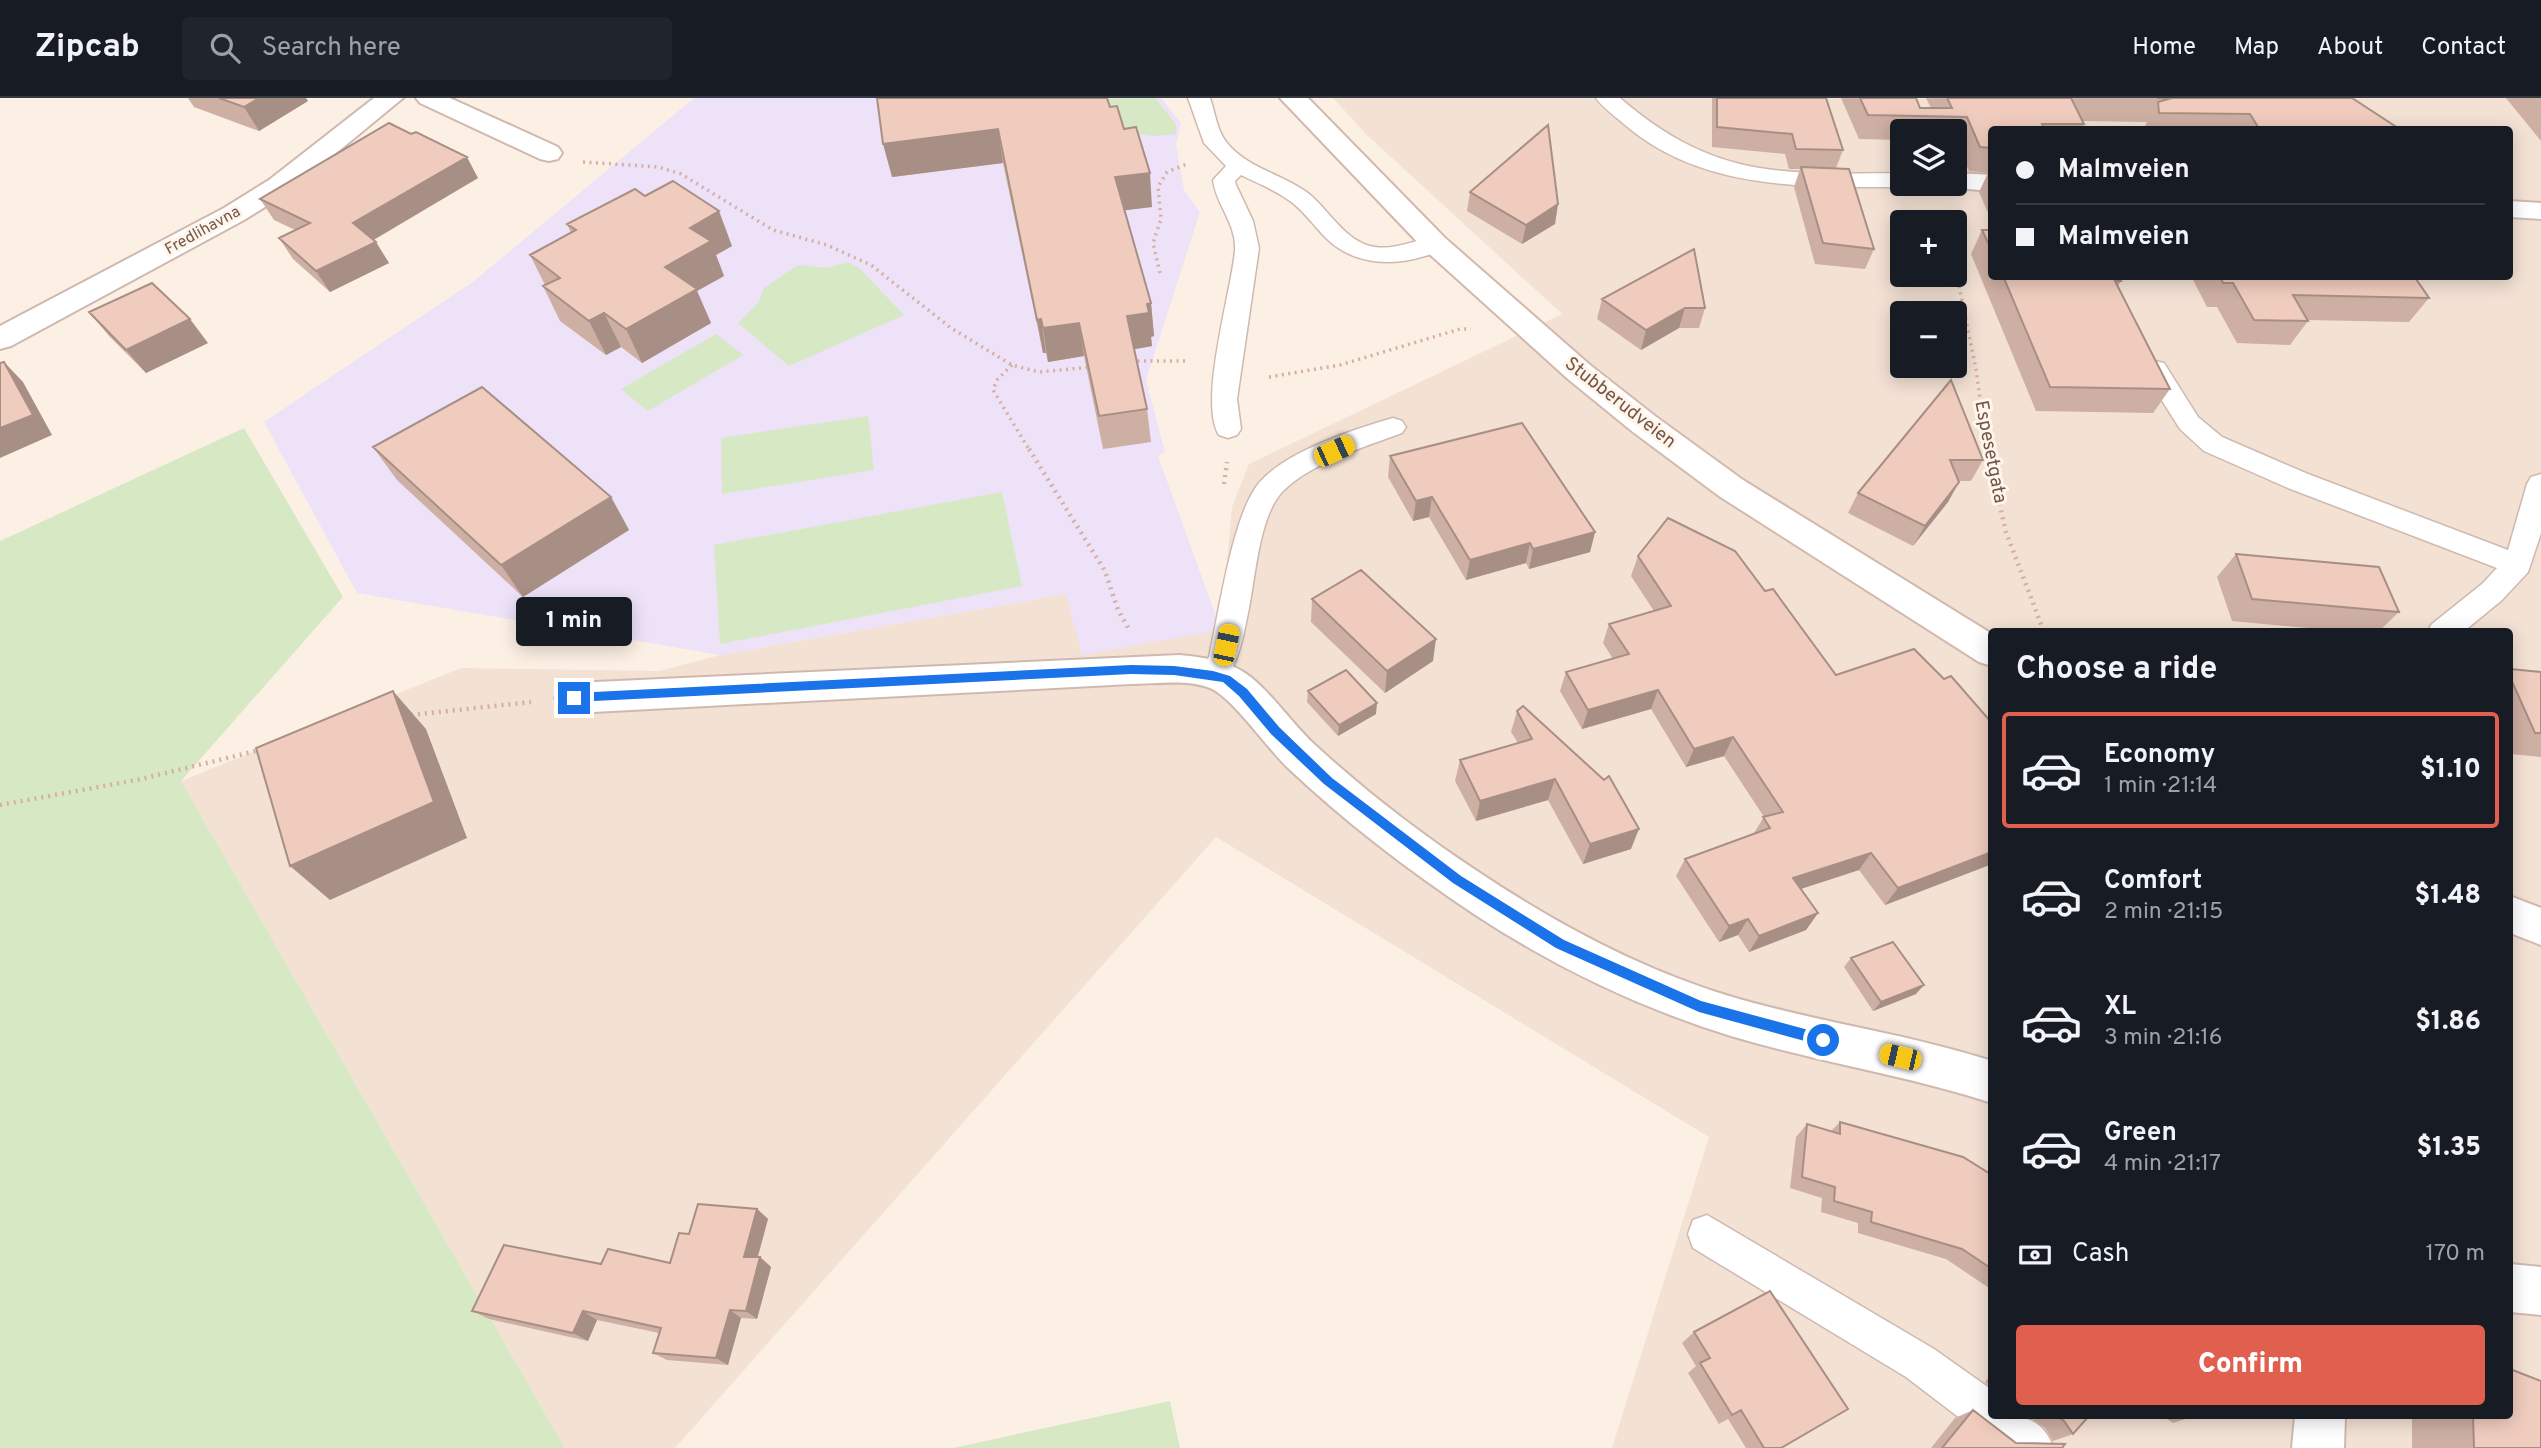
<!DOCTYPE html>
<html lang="en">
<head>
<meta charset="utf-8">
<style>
	:root { --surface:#171b24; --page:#20242c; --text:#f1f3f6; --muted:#9ea1a6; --line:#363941; --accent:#e15f4e }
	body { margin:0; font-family:Overpass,sans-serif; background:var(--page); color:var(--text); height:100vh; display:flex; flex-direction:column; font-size:26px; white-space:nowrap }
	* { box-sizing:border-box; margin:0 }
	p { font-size:23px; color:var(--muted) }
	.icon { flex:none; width:38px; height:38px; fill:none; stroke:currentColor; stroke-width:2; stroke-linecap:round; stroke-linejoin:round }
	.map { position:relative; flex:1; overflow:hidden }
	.details { position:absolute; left:1988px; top:530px; width:525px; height:791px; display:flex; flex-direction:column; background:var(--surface); border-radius:7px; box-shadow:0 4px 18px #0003 }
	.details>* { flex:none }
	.guide { position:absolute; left:1988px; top:28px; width:525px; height:154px; border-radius:7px; box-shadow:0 4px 18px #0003; display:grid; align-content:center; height:154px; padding:0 28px; background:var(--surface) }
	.tools { position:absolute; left:1890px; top:21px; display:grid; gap:14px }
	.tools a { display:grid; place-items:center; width:77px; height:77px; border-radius:7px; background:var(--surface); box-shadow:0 4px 18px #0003; font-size:35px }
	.end { position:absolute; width:32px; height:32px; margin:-16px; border:9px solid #1a73e8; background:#fff; box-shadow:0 0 0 4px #fff }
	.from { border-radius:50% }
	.bubble { position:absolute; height:49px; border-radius:7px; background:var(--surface); box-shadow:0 4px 18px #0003; font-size:23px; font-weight:800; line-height:49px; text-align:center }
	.car { position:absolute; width:21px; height:42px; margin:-21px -10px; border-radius:9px; box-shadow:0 0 5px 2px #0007; background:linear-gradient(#f5c518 24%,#345 0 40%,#f5c518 0 76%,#345 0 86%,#f5c518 0) }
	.guide b { display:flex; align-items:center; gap:24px; height:66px; font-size:26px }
	.guide b+b { border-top:2px solid var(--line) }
	.guide i { width:18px; height:18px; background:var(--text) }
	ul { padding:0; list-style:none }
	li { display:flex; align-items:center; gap:21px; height:116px; margin:0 14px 10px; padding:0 14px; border:4px solid transparent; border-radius:7px }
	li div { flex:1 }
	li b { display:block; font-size:26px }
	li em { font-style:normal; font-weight:800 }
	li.selected { border-color:var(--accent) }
	li>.icon { width:63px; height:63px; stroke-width:1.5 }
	h2 { padding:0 28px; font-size:32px; line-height:84px }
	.pay { display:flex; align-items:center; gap:18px; height:77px; padding:0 28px; font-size:26px }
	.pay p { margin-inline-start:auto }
	.primary-button { display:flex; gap:14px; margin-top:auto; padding:14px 28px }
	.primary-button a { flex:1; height:80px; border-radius:7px; background:var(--accent); color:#fff; font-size:28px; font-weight:800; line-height:80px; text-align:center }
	header { display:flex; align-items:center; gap:42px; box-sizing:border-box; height:98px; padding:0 35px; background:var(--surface); border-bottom:2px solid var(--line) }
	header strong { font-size:33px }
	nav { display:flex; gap:38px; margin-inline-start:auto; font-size:24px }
	.search { width:490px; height:63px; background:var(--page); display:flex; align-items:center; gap:18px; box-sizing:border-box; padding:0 24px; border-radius:7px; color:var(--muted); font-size:26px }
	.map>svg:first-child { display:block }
	.residential { fill:#f3e1d4; fill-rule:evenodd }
	.education { fill:#ede2f8 }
	.green { fill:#d7e9c4 }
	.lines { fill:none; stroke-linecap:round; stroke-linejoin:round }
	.lane-casing { stroke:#cfb9af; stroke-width:3 }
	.street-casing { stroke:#cfb9af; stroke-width:4 }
	.secondary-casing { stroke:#d2b9ac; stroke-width:4 }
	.path-far1 { stroke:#d5afa1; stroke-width:3.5; stroke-dasharray:2 4.5; stroke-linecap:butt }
	.path { stroke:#d5afa1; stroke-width:4.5; stroke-dasharray:2 5; stroke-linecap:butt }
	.lane { fill:#fff; fill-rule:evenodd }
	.street { fill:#fff; fill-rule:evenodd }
	.secondary { fill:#fff; fill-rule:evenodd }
	.wall { fill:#ceafa3 }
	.shaded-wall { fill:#a88f85 }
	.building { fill:#f0ccbe; stroke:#a88f85; stroke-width:2 }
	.route { fill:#1a73e8 }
	.labels { text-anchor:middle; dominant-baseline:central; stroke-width:6; stroke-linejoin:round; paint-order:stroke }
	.far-street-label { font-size:16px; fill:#74554b; stroke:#fef5eb }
	.street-label { font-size:19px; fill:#74554b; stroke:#fef5eb }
</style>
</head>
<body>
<header>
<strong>Zipcab</strong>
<div class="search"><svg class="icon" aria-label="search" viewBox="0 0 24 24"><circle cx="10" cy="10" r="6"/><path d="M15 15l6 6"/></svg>Search here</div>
<nav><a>Home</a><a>Map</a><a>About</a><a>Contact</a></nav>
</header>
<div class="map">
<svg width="2541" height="1350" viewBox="0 0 2541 1350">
	<rect width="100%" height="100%" fill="#fcf0e5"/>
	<path class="residential" d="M1333,0H2541V1350H1612L1709,1039L1216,739L675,1350H565L181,683L461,570L660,573L720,557L1066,496L1221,532L1232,409L1249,366L1562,216L1367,37ZM1992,32H2510V178H1992ZM1902,33H1955V86H1902ZM1902,124H1955V177H1902ZM1902,215H1955V268H1902ZM1992,534H2510V1318H1992Z"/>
	<path class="education" d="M694,0H1161L1181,25L1176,46L1184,92L1200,114L1146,282L1165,354L1158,358L1221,532L1082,557L1066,496L720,557L357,495L264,324L474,183Z"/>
	<path class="green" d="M1097,0H1155L1176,26V36L1153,38L1122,33Z
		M848,164L860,171L904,217L789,268L738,225L759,204L764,190L798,167L827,170Z
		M716,236L743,257L648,313L621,291Z
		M868,318L874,372L722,396L721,340Z
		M244,330L343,499L181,683L565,1350H0V443Z
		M1002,394L1022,488L720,546L714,447Z
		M1170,1303L1180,1350H953Z"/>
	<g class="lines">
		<defs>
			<path id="lane" d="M1188,0H1210C1215,14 1217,33 1227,45C1248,71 1284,76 1309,96C1330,113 1346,145 1375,149C1400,153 1424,136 1443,141L1447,146C1441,155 1428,157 1418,160C1387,168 1352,165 1327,141C1316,130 1306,116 1294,106C1278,93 1259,86 1241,77L1235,83L1236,87L1253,123L1259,150L1237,301L1241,331L1237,337L1228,340L1219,337C1198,304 1231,195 1235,153C1237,126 1216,107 1213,82L1226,68L1204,45Z
				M1596,0H1620C1715,82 1783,76 1902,75V86H1911L1902,89C1806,89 1701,93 1624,26C1615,18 1603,10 1596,0Z
				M2155,263L2164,265L2198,319L2222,339L2308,376L2508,452L2527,386L2531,379L2541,376V435L2528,474L2502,502L2463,534H2427L2432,526L2482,486L2497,470L2288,390L2204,353L2180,331L2142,271L2146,265Z
				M1393,320L1402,323L1406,329L1402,335C1367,348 1297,369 1276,402C1259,429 1255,479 1249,510C1243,539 1240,560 1224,585L1213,589L1202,585L1198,577L1209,559C1219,515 1232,418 1259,385C1285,354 1354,331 1393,320Z
				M1707,1117L1934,1251L1992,1292V1318C2023,1318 2041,1318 2054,1350H1999L1906,1279L1693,1150L1688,1136L1693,1122Z"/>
			<path id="street" d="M374,0H403L289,94L244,122L11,248L0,251V228L224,110L269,82Z
				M416,0H450L558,49L562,55L558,61L549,63L540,61L420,5Z
				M1955,75L1992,77V93L1945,89L1943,86H1955Z
				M2510,103L2541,105V121L2510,119Z
				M1179,557C1201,559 1226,562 1245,575C1269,591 1292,626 1315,647C1364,692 1418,734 1474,771C1553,824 1637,870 1729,898C1815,924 1905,935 1992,963V1005C1906,977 1817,964 1731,938C1640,910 1553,868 1474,816C1408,772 1344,723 1287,669C1267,650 1232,599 1210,590C1186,581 1156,586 1131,586L574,615L561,610L555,600L561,590L574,585Z
				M2510,1166L2541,1169V1217L2510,1214Z
				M2295,1318H2345L2344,1350H2292Z"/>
			<path id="secondary" d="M1280,0H1308L1445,140L1590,267L1655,318L1743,382L1992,536V568L1979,564L1719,398L1633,334L1568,281L1425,152Z
				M2510,798L2541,810V847L2510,835Z"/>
		</defs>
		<use href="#lane" class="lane-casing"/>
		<use href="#street" class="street-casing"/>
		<use href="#secondary" class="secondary-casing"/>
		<path class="path-far1" d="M583,64L658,69L681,76L773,132L827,147L871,167L951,230L1012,267L1039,274L1092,269
			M1955,169L1976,271L1987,353
			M1160,175L1153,145L1161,121L1158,89L1167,74L1187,66
			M1131,263H1189
			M1012,267L997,282L993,292L1030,353
			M1269,279L1340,267L1460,231H1471"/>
		<path class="path" d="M1029,351L1105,473L1118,512L1130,533
			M1987,351L2006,434L2044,534
			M1224,386L1227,364
			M411,617L531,604
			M0,707L137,682L260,652"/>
		<use href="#lane" class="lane"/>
		<use href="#street" class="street"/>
		<use href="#secondary" class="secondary"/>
	</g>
	<path class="wall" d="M188,0H306L308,3L259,33L194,9Z
		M1712,0H1826L1843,52L1836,70L1874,151L1865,171L1815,166L1794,89L1800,71H1789L1785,56L1712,49Z
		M1841,0H1916L1920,10H1931L1926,0H2352L2401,32H2145V28L2147,24L2082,23L2084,26L2082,32H1992V124L1979,94L1988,75L1969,73L1956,43H1955V33H1902V42L1859,41Z
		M2506,0H2541V43Z
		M1110,9L1124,31L1152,109L1125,112L1151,205L1154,238L1151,239L1152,248L1134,251L1147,311L1151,344L1103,351L1084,258L1048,264L1046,255H1043L1003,65L892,79Z
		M478,80L374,142L389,165L330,194L293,161L279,140L295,132L274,122L260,101Z
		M1470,94L1558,106L1555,126L1522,146L1467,113Z
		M645,98L732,148L716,157L724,178L697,193L711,225L642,265L621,249L606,257L560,223L543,188L545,187L530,157L571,135L567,126Z
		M1982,132H1992V178H2118L2121,183L2118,188L2170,291L2153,315L2036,313L1971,156Z
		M2191,178H2414L2429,200L2409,224L2307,222L2308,223L2290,247L2237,245L2217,209H2207Z
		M1602,201L1705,210L1699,230H1679L1641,252L1597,221Z
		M89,214L208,245L146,275L109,238Z
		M1951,282L1983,362L1971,383H1959L1948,404L1913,448L1848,415L1858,395Z
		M373,349L611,399L629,432L523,499L397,382Z
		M1390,358L1595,434L1590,454L1529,471L1526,465L1466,482L1429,419L1413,423L1388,379Z
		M2236,456L2399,514L2378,534H2351L2232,523L2217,479Z
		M1638,458L1765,493L1836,577L1944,581L1992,625V766L1885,807L1859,772L1801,791L1818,815L1806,832L1749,854L1738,837L1719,844L1676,778L1685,761L1754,735L1764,719L1724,658L1686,669L1651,611L1582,631L1560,593L1566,574L1613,561L1603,545L1609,526L1654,513L1631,478Z
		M1312,501L1433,563L1385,595L1311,524Z
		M2510,571L2541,574V659L2510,656Z
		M1308,593L1376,616L1338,638L1307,604Z
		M1517,613L1631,751L1583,766L1548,702L1476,723L1455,683L1460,662L1518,645L1511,634Z
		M1851,860L1916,896L1873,913L1844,869Z
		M1840,1024L1992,1077V1192L1946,1161L1858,1135V1125L1821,1114L1822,1100L1790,1090L1796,1039L1807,1026L1831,1033Z
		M757,1111L768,1121L758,1159H760L771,1169L757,1221L741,1220L728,1267L667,1262L653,1255L659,1235L597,1222L588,1243L489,1221L472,1213L601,1166L670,1165L689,1136Z
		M1694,1234L1781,1350H1746L1728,1321L1719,1326L1688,1275L1696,1268L1682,1245Z
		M1992,1276V1289L1985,1284Z
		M1973,1312L2016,1345L2062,1350H1931L1955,1320Z
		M2015,1318H2089L2073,1336L2053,1343L2045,1330L2031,1320Z
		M2163,1318H2195L2173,1325Z
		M2412,1318H2510L2541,1350H2412Z"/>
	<path class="shaded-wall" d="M259,0H306L308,3L259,33L244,9Z
		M998,31L1003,65L892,79L883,46Z
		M467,59L478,80L366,146L353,125Z
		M1150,75L1152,109L1119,113L1115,79Z
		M1558,106L1555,126L1522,146L1526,127Z
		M719,113L732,148L716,157L724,178L697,193L711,225L642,265L626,231L690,130Z
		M376,144L389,165L330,194L316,173Z
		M1151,205L1154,238L1151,239L1152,248L1130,252L1127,218L1147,206Z
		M1685,210L1679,230L1641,252L1646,232Z
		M604,215L621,249L606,257L589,223Z
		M190,221L208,245L146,275L126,252Z
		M1041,221L1046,255H1043L1037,222Z
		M1079,225L1084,258L1048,264L1043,230Z
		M4,264L23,284L52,337L0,360V330Z
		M1959,384L1948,404L1913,448L1925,428Z
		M611,399L629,432L523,499L501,467Z
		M1432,399L1429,419L1413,423L1416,403Z
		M1595,434L1590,454L1529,471L1533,451Z
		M1530,445L1526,465L1466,482L1470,462Z
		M1436,541L1433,563L1385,595L1387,573Z
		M1658,592L1651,611L1582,631L1588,612Z
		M393,593L426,631L467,740L330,802L290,768Z
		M1377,605L1376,616L1338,638L1339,627Z
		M1733,639L1724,658L1686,669L1694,651Z
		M1555,681L1548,702L1476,723L1480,703Z
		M1639,731L1631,751L1583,766L1590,746Z
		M1992,754V766L1885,807L1898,790Z
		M1871,755L1859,772L1782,797L1793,780Z
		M1818,815L1806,832L1749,854L1759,838Z
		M1748,821L1738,837L1719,844L1729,828Z
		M1924,887L1916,896L1873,913L1881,904Z
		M757,1111L768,1121L755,1168L744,1159Z
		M760,1159L771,1169L757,1221L746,1213Z
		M730,1212L741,1220L728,1267L716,1260Z
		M583,1213L597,1222L588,1243L573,1235Z"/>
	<path class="building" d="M219,0H259L244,9Z
		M877,0H1107L1110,9L1117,8L1124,31L1136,29L1150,75L1115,79L1151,205L1147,206L1149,215L1127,218L1147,311L1099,318L1079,225L1043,230L1041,221L1037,222L998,31L883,46Z
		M1717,0H1826L1843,52L1796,51L1792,36L1717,29Z
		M1860,0H1916L1920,10H1952L1947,0H2071L2084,26H2042L2045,32H1992V50L1980,49L1967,19L1868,17Z
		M2157,0H2352L2401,32H2260L2250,16L2159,15L2158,4L2172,0Z
		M389,25L411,36L416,34L467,59L353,125L376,144L316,173L279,140L310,125L260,101Z
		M1548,27L1558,106L1526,127L1470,94Z
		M1801,69L1849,71L1874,151L1823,145Z
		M673,83L719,113L690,130L711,143L665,169L697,191L626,231L604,215L589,223L543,188L560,180L530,157L576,132L567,126L635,91L645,98Z
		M1982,132H1992V153Z
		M1694,151L1705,210H1685L1646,232L1602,201Z
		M2003,178H2118L2121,183H2115L2170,291L2050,289Z
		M2220,178H2414L2429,200L2293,197L2308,223L2254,222L2233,185H2223Z
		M152,185L190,221L126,252L89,214Z
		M4,264L33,317L0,330V265Z
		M1951,282L1983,362H1950L1959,384L1925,428L1858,395Z
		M482,289L611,399L501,467L373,349Z
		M1522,325L1595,434L1533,451L1530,445L1470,462L1432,399L1416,403L1390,358Z
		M1668,420L1735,453L1765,493L1773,491L1836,577L1914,551L1944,581L1951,578L1992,625V754L1898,790L1871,755L1793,780L1818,815L1759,838L1748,821L1729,828L1685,761L1770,730L1763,719L1783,714L1733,639L1694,651L1658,592L1588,612L1566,574L1629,556L1609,526L1671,508L1638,458Z
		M2236,456L2379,469L2399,514L2252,501Z
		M1361,472L1436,541L1387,573L1312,501Z
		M2510,571L2541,574V635H2535L2510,579Z
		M1346,572L1377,605L1339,627L1308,593Z
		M393,593L434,704L290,768L256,650Z
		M1523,608L1604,682L1609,678L1639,731L1590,746L1555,681L1480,703L1460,662L1532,641L1517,613Z
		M1893,844L1924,887L1881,904L1851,860Z
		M1840,1024L1963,1059L1992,1077V1171L1962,1151L1871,1124L1872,1114L1834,1103L1835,1089L1802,1079L1807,1026L1840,1036Z
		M698,1106L757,1111L744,1159H760L746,1213L730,1212L716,1260L653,1255L661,1230L583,1213L573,1235L472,1213L504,1147L601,1166L608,1151L670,1165L679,1135L689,1136Z
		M1770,1193L1848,1311L1781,1350H1764L1741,1312L1732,1317L1700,1265L1710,1260L1694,1234Z
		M2510,1271L2541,1283V1350H2474L2473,1318H2510Z
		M1973,1312L2016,1345L2065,1346L2062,1350H1942Z
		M2057,1318H2089L2073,1336L2064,1323Z"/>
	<path class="route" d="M1131,567L1174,568L1213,573L1230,578L1247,591L1279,629L1332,680L1461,778L1564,842L1701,903L1827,937V946L1823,948L1699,914L1556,850L1453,785L1324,686L1271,636L1239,598L1223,584L1174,577L1131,576L574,604L568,600L574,595Z"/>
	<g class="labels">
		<g class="far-street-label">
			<text transform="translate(203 133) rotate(-29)">Fredlihavna</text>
		</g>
		<g class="street-label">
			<text transform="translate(1620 305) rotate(38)">Stubberudveien</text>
			<text transform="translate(1990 354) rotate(79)">Espesetgata</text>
		</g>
	</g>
</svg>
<div class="tools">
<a><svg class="icon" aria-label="layers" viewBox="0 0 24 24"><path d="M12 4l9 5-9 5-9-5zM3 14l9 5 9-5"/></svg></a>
<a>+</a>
<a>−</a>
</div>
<i class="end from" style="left:1823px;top:942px"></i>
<i class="end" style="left:574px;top:600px"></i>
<div class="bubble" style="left:516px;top:499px;width:116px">1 min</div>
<i class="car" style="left:1334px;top:353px;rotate:65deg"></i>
<i class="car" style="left:1226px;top:547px;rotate:12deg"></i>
<i class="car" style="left:1900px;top:959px;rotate:283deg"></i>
<div class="guide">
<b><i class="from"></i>Malmveien</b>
<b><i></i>Malmveien</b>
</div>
<section class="details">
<h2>Choose a ride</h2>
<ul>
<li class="selected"><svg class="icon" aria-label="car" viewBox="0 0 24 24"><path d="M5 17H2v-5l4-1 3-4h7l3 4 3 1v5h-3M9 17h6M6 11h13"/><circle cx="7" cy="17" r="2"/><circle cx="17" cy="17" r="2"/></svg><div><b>Economy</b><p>1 min · 21:14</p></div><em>$1.10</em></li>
<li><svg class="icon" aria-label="car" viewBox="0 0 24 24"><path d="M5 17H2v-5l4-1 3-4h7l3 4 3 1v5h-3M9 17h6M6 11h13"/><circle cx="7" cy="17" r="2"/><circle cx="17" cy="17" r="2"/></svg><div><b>Comfort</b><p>2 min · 21:15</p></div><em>$1.48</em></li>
<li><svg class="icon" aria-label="car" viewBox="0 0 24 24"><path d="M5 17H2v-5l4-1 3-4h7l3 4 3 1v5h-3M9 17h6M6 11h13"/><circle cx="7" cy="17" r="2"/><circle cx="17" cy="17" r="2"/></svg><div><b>XL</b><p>3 min · 21:16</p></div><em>$1.86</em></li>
<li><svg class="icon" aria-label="car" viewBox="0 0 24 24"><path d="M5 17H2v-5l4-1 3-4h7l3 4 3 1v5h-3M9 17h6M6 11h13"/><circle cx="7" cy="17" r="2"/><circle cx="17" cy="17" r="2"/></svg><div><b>Green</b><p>4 min · 21:17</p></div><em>$1.35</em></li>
</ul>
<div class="pay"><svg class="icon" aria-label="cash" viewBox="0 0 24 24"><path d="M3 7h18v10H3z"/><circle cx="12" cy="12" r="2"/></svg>Cash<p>170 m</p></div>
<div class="primary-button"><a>Confirm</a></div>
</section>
</div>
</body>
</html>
